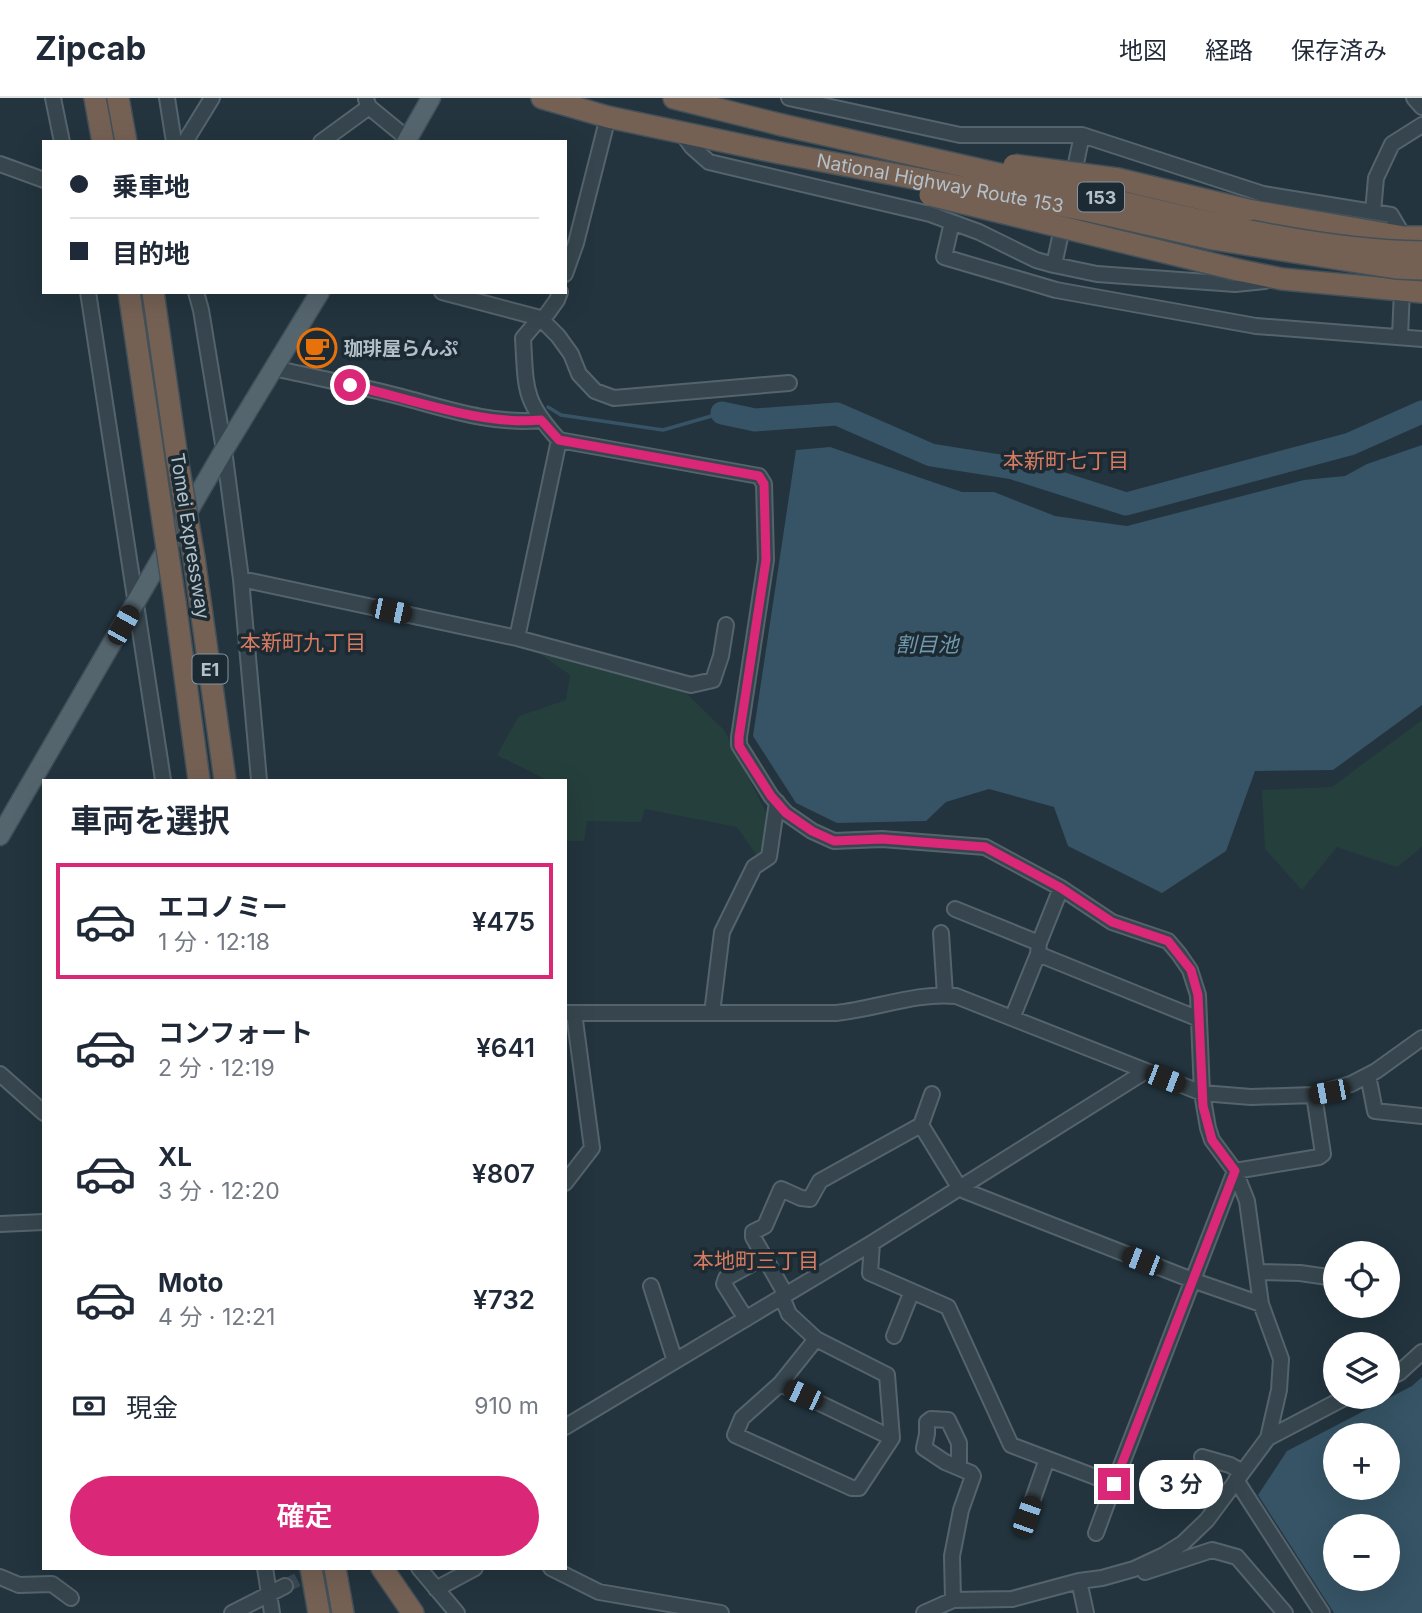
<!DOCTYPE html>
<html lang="ja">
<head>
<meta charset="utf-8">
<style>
	:root { --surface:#fff; --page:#f6f6f7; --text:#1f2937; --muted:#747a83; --line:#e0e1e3; --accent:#db2777 }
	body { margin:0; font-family:Inter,"Noto Sans JP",sans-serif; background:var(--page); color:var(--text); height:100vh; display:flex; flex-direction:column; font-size:26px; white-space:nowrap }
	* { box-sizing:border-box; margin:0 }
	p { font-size:23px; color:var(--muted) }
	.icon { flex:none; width:38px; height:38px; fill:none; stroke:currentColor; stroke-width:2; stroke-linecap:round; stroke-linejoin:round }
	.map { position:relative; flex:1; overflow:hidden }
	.details { position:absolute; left:42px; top:681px; width:525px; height:791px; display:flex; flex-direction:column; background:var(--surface); border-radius:0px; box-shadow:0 7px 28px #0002 }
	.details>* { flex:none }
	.hud { position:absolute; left:42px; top:42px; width:525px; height:154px; border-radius:0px; box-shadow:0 7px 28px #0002; display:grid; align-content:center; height:154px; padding:0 28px; background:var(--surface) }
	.controls { position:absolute; left:1323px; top:1143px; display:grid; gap:14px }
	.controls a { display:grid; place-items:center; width:77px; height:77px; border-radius:50%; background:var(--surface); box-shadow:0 7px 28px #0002; font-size:35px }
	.end { position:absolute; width:32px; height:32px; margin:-16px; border:9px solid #db2777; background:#fff; box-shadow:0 0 0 4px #fff }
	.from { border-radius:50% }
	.bubble { position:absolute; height:49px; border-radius:24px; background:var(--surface); box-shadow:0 7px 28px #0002; font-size:23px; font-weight:600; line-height:49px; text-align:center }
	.car { position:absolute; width:21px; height:42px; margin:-21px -10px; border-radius:9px; box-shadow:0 0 5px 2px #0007; background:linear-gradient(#222 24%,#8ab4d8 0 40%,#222 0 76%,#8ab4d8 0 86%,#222 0) }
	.hud b { display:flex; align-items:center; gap:24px; height:66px; font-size:26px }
	.hud b+b { border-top:2px solid var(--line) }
	.hud i { width:18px; height:18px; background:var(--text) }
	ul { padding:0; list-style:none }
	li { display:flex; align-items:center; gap:21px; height:116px; margin:0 14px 10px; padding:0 14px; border:4px solid transparent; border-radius:0px }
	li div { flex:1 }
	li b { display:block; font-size:26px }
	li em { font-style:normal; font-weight:600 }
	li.on { border-color:var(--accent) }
	li>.icon { width:63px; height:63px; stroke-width:1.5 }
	h2 { padding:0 28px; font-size:32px; line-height:84px }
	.pay { display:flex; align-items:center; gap:18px; height:77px; padding:0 28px; font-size:26px }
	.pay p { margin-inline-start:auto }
	.action { display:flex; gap:14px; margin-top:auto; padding:14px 28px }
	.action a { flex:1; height:80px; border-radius:42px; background:var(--accent); color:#fff; font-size:28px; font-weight:600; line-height:80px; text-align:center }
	header { display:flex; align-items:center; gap:42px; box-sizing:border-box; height:98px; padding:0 35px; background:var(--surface); border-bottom:2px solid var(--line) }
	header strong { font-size:33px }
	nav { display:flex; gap:38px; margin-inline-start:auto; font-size:24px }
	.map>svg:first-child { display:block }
	.green { fill:#253f3d }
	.water { fill:#365466; fill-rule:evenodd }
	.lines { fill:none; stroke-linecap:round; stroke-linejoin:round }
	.stream { stroke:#365466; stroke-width:3.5 }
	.river { stroke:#365466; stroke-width:23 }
	.minor-tunnel { stroke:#394953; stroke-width:14; stroke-dasharray:14 7; stroke-linecap:butt }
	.minor-casing { stroke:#55636c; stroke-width:18 }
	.major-casing { stroke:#404f57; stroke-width:21 }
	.highway-casing { stroke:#425059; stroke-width:24 }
	.minor { stroke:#37464e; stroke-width:14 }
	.major { stroke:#55656e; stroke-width:18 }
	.highway { stroke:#756154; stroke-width:21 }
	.highway-bridge-casing { stroke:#425059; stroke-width:24; stroke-linecap:butt }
	.highway-bridge { stroke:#756154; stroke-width:21 }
	.route { stroke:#db2777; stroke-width:9 }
	.labels { text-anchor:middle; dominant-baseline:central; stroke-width:7; stroke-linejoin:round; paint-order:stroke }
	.shield { fill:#1c2b33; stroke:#86939c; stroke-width:2 }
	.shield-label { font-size:18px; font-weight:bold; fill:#b3c0c9 }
	.street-label { font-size:19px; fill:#b3c0c9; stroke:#1c2b33 }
	.poi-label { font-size:19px; font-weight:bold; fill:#b3c0c9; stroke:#1c2b33; text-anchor:start }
	.neighbourhood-label { font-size:21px; fill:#d87b60; stroke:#1c2b33 }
	.water-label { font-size:21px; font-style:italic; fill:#7298ad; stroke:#1c2b33 }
</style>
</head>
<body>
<header>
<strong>Zipcab</strong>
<nav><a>地図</a><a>経路</a><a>保存済み</a></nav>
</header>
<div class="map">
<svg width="1422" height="1515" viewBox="0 0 1422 1515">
	<rect width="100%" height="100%" fill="#23343e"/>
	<path class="green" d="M533,551L685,594L724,632L773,728L759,761L737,729L645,711L641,724L587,723L584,743H565V682H547L497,657L519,618L566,602L570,577Z
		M1422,622V749L1397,769L1337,749L1302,792L1265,751L1262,692L1332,689Z"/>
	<path class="water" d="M1422,347V607L1333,672L1255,673L1226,753L1162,795L1068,748L1054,709L989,691L946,704L926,723L837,725L796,705L753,638L796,352L830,349L962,394H994L1055,418L1127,428L1304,382L1345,378L1367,366Z
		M1422,1279V1515H1334L1258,1397L1287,1353L1412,1288ZM1335,1337H1388V1390H1335ZM1335,1428H1388V1480H1335Z"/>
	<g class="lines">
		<path class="stream" d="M548,309L561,317L663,332L722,315"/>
		<path class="river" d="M722,315L755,322L837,316L931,357L1013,370L1126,406L1350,346L1422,314"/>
		<path class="minor-tunnel" d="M285,1488L319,1471"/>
		<defs>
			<path id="minor" d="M53,0L62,44
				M167,0L174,44
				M789,0L960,37H1082L1263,96L1391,117L1404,139
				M1414,0L1422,9
				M366,1L369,9L408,41
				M681,34L692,49L709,64L930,116L979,134L1036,162L1054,167L1097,176L1235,186L1265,183
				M185,44L212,0
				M321,44L369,9
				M0,66L44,82
				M1072,84L1082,37
				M1373,114L1376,80L1392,46L1422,27
				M952,124L944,159L1056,192L1256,228L1422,241
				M1054,167L1064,121
				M565,176L576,145L608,19
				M88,194L163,682
				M196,194L201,212L224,352L241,481L259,682
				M442,194L540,220L558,238L571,256L579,276L595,293L614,300L789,285
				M540,220L523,240C526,291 523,303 559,342L759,378L764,386L766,462L739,639V647L771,698L786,715L812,733L834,743L882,741L985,749L1061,790L1112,824L1168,843L1179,856L1190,872L1198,897L1202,995L1208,1030L1212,1042L1235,1073L1247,1103L1261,1206L1281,1261L1279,1292L1268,1340
				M542,223L557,202L560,194
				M1400,238L1402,192
				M274,270C317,280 360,288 402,299C447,311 494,327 541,322
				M241,481L517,540L691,587L713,582L721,558L726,527
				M517,540L559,342
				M955,811L1039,845
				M941,835L945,897
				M1038,856L1199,921
				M565,915H836C876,911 916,894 956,898L1202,995L1251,999L1314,997L1351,986L1376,973L1422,940
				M712,915L722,834L754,769L769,759L777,704
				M1013,918L1038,856L1039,845L1061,790
				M0,976L44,1015
				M1368,977L1375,1013L1422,1018
				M921,1027L959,1089L965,1093L1192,1182L1261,1206
				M565,1085L592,1050L574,915
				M0,1126L44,1124
				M872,1145L870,1175L948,1209L1011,1347L1114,1386L1235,1073L1319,1059L1323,1056L1314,997
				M1258,1174L1300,1175L1335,1180
				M651,1188L675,1263
				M786,1197L753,1139V1134L765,1128L781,1091L801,1100L810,1101L820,1083L921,1027L932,996
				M782,1199L789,1216L816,1241L887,1277L892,1340L859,1390H852L735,1337L742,1320L780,1286L816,1241
				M746,1221L724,1186L726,1180L764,1159
				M894,1238L912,1193
				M1388,1280L1399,1275L1422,1254
				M780,1286L892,1340
				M565,1329L872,1145L1146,973
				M1202,1359L1230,1367L1241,1373
				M1236,1382L1322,1515
				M1027,1418L1047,1361
				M1096,1435L1114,1386
				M265,1470L272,1515
				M419,1470L457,1515
				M551,1470L599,1494L721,1515
				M1145,1474L1212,1452L1237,1459L1285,1515
				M0,1479L19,1487L52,1486L71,1500
				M1079,1483L1086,1515
				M436,1491L475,1470
				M953,1502L952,1458L961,1412L973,1378L971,1375L945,1364L924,1350L927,1336V1324L931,1321L948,1322L959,1345V1368
				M232,1515L285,1488
				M924,1515L953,1502L1012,1501L1079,1483L1102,1480L1134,1471L1164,1457L1183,1445L1207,1422L1268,1340L1348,1298"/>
			<path id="major" d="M406,44L431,0
				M0,738L224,352L320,194"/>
			<path id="highway" d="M95,0L103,44
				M118,0L126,44
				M542,0L608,19L780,55
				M674,0L782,27
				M1248,112L1404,139H1422
				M1238,172L1282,181L1422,194
				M129,194L159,396
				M153,194L177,360
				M194,460L225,682
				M175,504L199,682
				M311,1470L319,1515
				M335,1470L343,1515
				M382,1470L413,1515"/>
		</defs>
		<use href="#minor" class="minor-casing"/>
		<use href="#major" class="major-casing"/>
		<use href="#highway" class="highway-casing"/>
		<use href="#minor" class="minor"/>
		<use href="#major" class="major"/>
		<use href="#highway" class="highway"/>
		<defs>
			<g id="highway-bridge">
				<path d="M782,27C893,52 1003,77 1114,102C1210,125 1323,153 1422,154"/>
				<path id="s1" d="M780,55L1090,113L1213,141L1396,170L1422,171"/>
				<path d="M1014,67L1118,81L1248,112"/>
				<path d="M930,97L1238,172"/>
				<path d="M177,360L194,460"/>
				<path d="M159,396L175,504"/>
			</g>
		</defs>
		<use href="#highway-bridge" class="highway-bridge-casing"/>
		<use href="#highway-bridge" class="highway-bridge"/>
	</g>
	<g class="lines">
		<path class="route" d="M350,287C408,300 482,328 541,322L559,342L759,378L764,386L766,462L739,639V648L771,698L786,715L812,733L834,743L882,741L985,749L1061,790L1112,824L1168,843L1191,872L1198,897L1203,1008L1212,1042L1235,1073L1114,1386"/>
	</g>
	<defs>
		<symbol id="cafe-ring" viewBox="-11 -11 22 22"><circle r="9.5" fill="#1c2b33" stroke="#e8710a" stroke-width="1.5"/><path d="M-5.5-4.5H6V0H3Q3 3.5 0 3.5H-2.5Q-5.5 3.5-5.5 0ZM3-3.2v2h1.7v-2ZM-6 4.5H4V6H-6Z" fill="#e8710a"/></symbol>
	</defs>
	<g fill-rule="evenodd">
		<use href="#cafe-ring" x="295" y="228" width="44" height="44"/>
	</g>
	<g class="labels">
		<g class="shield">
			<rect x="1078" y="84.5" width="46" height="29" rx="5"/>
			<rect x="192.5" y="556.5" width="35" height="29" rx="5"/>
		</g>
		<g class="shield-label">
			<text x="1101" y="99">153</text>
			<text x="210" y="571">E1</text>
		</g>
		<g class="street-label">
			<text stroke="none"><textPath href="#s1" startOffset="163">National Highway Route 153</textPath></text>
			<text transform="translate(190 438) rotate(81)">Tomei Expressway</text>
		</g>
		<g class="poi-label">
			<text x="344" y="250">珈琲屋らんぷ</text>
		</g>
		<g class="neighbourhood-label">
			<text x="1066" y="362">本新町七丁目</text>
			<text x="303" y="544">本新町九丁目</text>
			<text x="756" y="1162">本地町三丁目</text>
		</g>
		<g class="water-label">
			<text x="927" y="546">割目池</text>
		</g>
	</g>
</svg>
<div class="controls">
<a><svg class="icon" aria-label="locate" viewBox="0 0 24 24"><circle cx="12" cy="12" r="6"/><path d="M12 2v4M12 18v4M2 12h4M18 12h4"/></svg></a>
<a><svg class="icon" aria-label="layers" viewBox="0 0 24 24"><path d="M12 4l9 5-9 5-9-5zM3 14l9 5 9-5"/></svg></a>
<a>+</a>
<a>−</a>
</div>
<i class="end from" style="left:350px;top:287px"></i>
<i class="end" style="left:1114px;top:1386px"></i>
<div class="bubble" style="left:1139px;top:1362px;width:84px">3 分</div>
<i class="car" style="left:391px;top:513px;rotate:102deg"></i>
<i class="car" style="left:123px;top:527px;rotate:29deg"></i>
<i class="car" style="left:1165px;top:981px;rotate:111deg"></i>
<i class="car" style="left:1329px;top:994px;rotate:259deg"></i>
<i class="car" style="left:1142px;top:1163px;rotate:291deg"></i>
<i class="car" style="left:803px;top:1297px;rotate:295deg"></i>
<i class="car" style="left:1027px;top:1418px;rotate:19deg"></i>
<div class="hud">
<b><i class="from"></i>乗車地</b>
<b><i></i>目的地</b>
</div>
<section class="details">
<h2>車両を選択</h2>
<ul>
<li class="on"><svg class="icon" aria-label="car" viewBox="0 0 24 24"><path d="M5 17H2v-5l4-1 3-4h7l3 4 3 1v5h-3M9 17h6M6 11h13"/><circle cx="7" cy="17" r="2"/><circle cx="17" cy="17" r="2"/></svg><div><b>エコノミー</b><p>1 分 · 12:18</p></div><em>¥475</em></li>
<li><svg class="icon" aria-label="car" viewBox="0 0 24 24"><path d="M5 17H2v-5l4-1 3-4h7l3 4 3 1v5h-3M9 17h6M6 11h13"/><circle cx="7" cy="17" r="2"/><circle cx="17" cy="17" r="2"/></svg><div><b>コンフォート</b><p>2 分 · 12:19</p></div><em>¥641</em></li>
<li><svg class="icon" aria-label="car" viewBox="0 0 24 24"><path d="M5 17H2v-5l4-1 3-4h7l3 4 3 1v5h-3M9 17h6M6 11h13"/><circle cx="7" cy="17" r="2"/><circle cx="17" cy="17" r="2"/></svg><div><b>XL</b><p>3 分 · 12:20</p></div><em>¥807</em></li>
<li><svg class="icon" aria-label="car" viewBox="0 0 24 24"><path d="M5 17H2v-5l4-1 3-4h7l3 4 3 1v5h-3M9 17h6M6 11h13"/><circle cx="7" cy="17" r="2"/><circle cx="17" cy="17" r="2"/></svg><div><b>Moto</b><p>4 分 · 12:21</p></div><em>¥732</em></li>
</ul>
<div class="pay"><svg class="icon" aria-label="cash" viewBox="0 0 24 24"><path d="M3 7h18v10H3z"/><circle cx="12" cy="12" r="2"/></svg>現金<p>910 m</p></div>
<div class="action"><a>確定</a></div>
</section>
</div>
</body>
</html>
